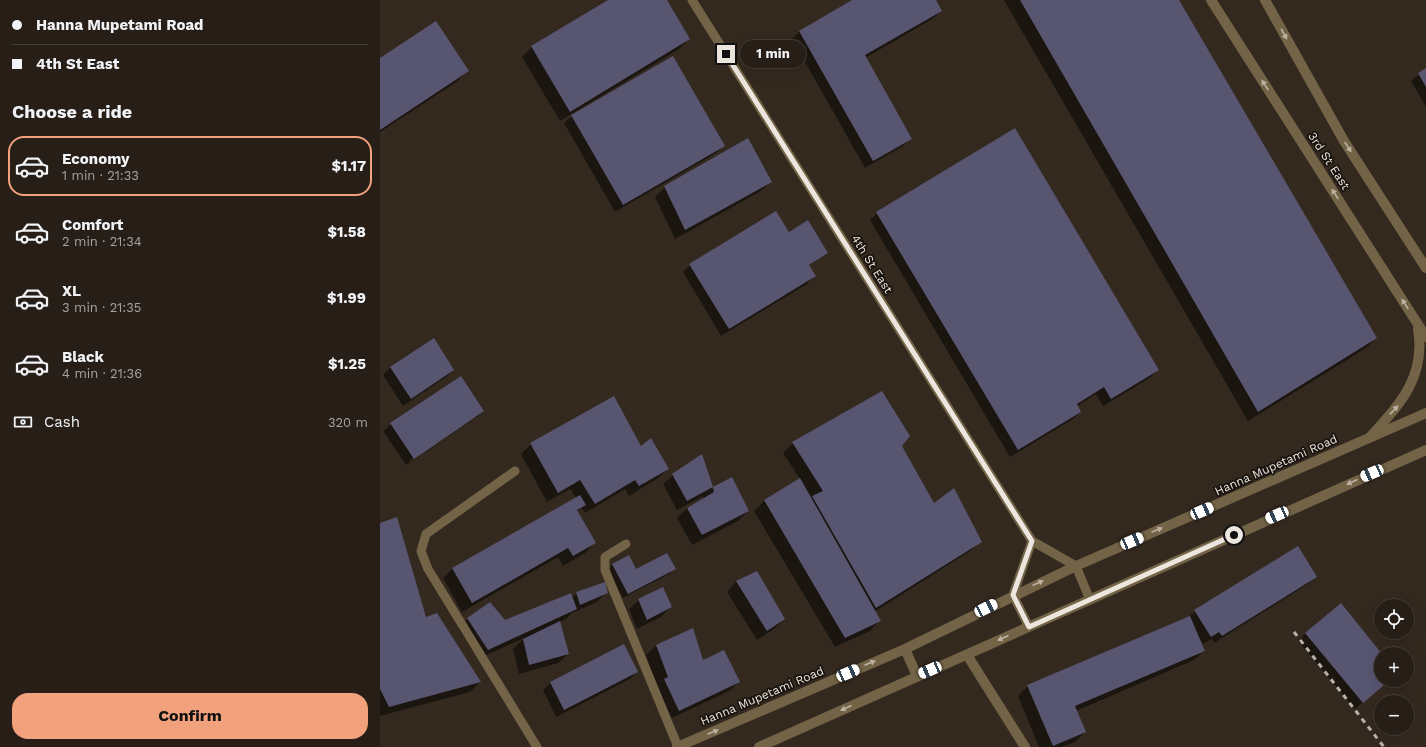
<!DOCTYPE html>
<html lang="en">
<head>
<meta charset="utf-8">
<style>
	:root { --surface:#271f17; --page:#332c24; --text:#f1f3f6; --muted:#a4a2a1; --line:#433d36; --accent:#f1a17c }
	body { margin:0; font-family:"Work Sans",sans-serif; background:var(--page); color:var(--text); height:100vh; display:flex; flex-direction:column; font-size:15px; white-space:nowrap }
	* { box-sizing:border-box; margin:0 }
	p { font-size:13px; color:var(--muted) }
	.icon { flex:none; width:22px; height:22px; fill:none; stroke:currentColor; stroke-width:2; stroke-linecap:round; stroke-linejoin:round }
	.map { position:relative; flex:1; overflow:hidden }
	.details { display:flex; flex-direction:column; background:var(--surface); width:380px }
	.details>* { flex:none }
	.top-card { display:grid; align-content:center; height:88px; padding:0 12px; background:var(--surface) }
	.controls { position:absolute; left:994px; top:599px; display:grid; gap:8px }
	.controls a { display:grid; place-items:center; width:40px; height:40px; border-radius:50%; background:var(--surface); box-shadow:0 4px 16px #0002,0 0 0 1px var(--line); font-size:20px }
	.end { position:absolute; width:18px; height:18px; margin:-9px; border:5px solid #ede6df; background:#111; box-shadow:0 0 0 2px #111 }
	.from { border-radius:50% }
	.bubble { position:absolute; height:28px; border-radius:14px; background:var(--surface); box-shadow:0 4px 16px #0002,0 0 0 1px var(--line); font-size:13px; font-weight:700; line-height:28px; text-align:center }
	.car { position:absolute; width:12px; height:24px; margin:-12px -6px; border-radius:5px; box-shadow:0 0 3px 1px #0007; background:linear-gradient(#fff 24%,#345 0 40%,#fff 0 76%,#345 0 86%,#fff 0) }
	.top-card b { display:flex; align-items:center; gap:14px; height:38px; font-size:15px }
	.top-card b+b { border-top:1px solid var(--line) }
	.top-card i { width:10px; height:10px; background:var(--text) }
	ul { padding:0; list-style:none }
	li { display:flex; align-items:center; gap:12px; height:60px; margin:0 8px 6px; padding:0 4px; border:2px solid transparent; border-radius:16px }
	li div { flex:1 }
	li b { display:block; font-size:15px }
	li em { font-style:normal; font-weight:700 }
	li.current { border-color:var(--accent) }
	li>.icon { width:36px; height:36px; stroke-width:1.5 }
	h2 { padding:0 12px; font-size:18px; line-height:48px }
	.pay { display:flex; align-items:center; gap:10px; height:44px; padding:0 12px; font-size:15px }
	.pay p { margin-inline-start:auto }
	.cta { display:flex; gap:8px; margin-top:auto; padding:8px 12px }
	.cta a { flex:1; height:46px; border-radius:16px; background:var(--accent); color:#111; font-size:16px; font-weight:700; line-height:46px; text-align:center }
	main { display:flex; flex:1; min-height:0 }
	.map>svg:first-child { display:block }
	.shadow { fill:#0007; fill-rule:evenodd }
	.building { fill:#585571 }
	.lines { fill:none; stroke-linecap:round; stroke-linejoin:round }
	.service { stroke:#746447; stroke-width:9 }
	.minor { stroke:#746447; stroke-width:10 }
	.rail { stroke:#bab2aa; stroke-width:3; stroke-dasharray:5 5; stroke-linecap:butt }
	.oneway { fill:#bdb2a2 }
	.route { stroke:#ede6df; stroke-width:5 }
	.labels { text-anchor:middle; dominant-baseline:central; stroke-width:3.5; stroke-linejoin:round; paint-order:stroke }
	.street-label { font-size:12px; fill:#ede6df; stroke:#18130e }
</style>
</head>
<body>
<main>
<section class="details">
<div class="top-card">
<b><i class="from"></i>Hanna Mupetami Road</b>
<b><i></i>4th St East</b>
</div>
<h2>Choose a ride</h2>
<ul>
<li class="current"><svg class="icon" aria-label="car" viewBox="0 0 24 24"><path d="M5 17H2v-5l4-1 3-4h7l3 4 3 1v5h-3M9 17h6M6 11h13"/><circle cx="7" cy="17" r="2"/><circle cx="17" cy="17" r="2"/></svg><div><b>Economy</b><p>1 min · 21:33</p></div><em>$1.17</em></li>
<li><svg class="icon" aria-label="car" viewBox="0 0 24 24"><path d="M5 17H2v-5l4-1 3-4h7l3 4 3 1v5h-3M9 17h6M6 11h13"/><circle cx="7" cy="17" r="2"/><circle cx="17" cy="17" r="2"/></svg><div><b>Comfort</b><p>2 min · 21:34</p></div><em>$1.58</em></li>
<li><svg class="icon" aria-label="car" viewBox="0 0 24 24"><path d="M5 17H2v-5l4-1 3-4h7l3 4 3 1v5h-3M9 17h6M6 11h13"/><circle cx="7" cy="17" r="2"/><circle cx="17" cy="17" r="2"/></svg><div><b>XL</b><p>3 min · 21:35</p></div><em>$1.99</em></li>
<li><svg class="icon" aria-label="car" viewBox="0 0 24 24"><path d="M5 17H2v-5l4-1 3-4h7l3 4 3 1v5h-3M9 17h6M6 11h13"/><circle cx="7" cy="17" r="2"/><circle cx="17" cy="17" r="2"/></svg><div><b>Black</b><p>4 min · 21:36</p></div><em>$1.25</em></li>
</ul>
<div class="pay"><svg class="icon" aria-label="cash" viewBox="0 0 24 24"><path d="M3 7h18v10H3z"/><circle cx="12" cy="12" r="2"/></svg>Cash<p>320 m</p></div>
<div class="cta"><a>Confirm</a></div>
</section>
<div class="map">
<svg width="1046" height="747" viewBox="0 0 1046 747">
	<rect width="100%" height="100%" fill="#34291f"/>
	<path class="shadow" d="M230,0H285L309,39L299,49L180,121L142,57L152,47Z
		M474,0H555L561,10L554,18L485,58L531,138L523,146L485,168L412,39L419,32Z
		M624,0H798L996,338L986,348L868,421Z
		M0,60L87,71L78,81L0,132Z
		M1046,69V107L1031,81Z
		M192,116L343,145L336,153L235,212L184,123Z
		M391,181L381,191L295,239L275,197L285,187Z
		M497,213L777,370L770,378L723,406L716,394L697,406L700,412L693,419L630,457L490,220Z
		M409,234L447,253L428,266L434,276L427,284L341,336L303,272L310,265Z
		M54,340L73,370L66,377L23,406L3,375L10,368Z
		M103,411L95,419L26,465L3,431L11,424ZM96,416V418L30,462L29,461Z
		M413,443L521,446L554,504L600,541L590,551L494,612L499,621L490,631L455,647L374,511L384,501L420,479L403,453Z
		M151,444L261,447L288,469L278,478L249,496L245,489L205,513L201,508L197,512L215,543L205,553L183,566L178,557L82,612L63,578L73,568L196,498L190,489L167,502L141,454Z
		M321,456L332,489L352,478L368,511L358,521L312,545L297,518L307,508L324,499L323,496L297,510L283,484L293,475Z
		M0,524L45,618L100,682L90,692L0,716Z
		M233,564L256,571L294,569L289,574L243,598L228,569Z
		M376,572L404,619L394,629L377,640L347,592L356,582Z
		M936,577L928,584L834,643L832,639L823,644L819,639L824,651L814,660L696,711L705,732L695,742L682,747H659L638,696L648,686L808,618L815,611Z
		M227,592L217,602L192,613L186,619L179,622L188,654L178,663L139,674L133,649L144,638L98,659L78,628L88,619L125,621L192,598L197,593Z
		M259,600L291,607L281,617L257,629L249,609Z
		M926,633L1001,680H1010L975,709L918,641Z
		M243,645L257,672L250,679L176,717L163,690L170,683Z
		M276,646L358,682L351,690L292,718L277,687L266,655Z"/>
	<path class="building" d="M228,0H287L310,39L190,112L151,46Z
		M472,0H556L562,11L485,55L532,139L493,161L419,31Z
		M640,0H799L997,338L878,412Z
		M56,21L89,71L0,130V58Z
		M293,56L345,146L243,205L191,115Z
		M1046,68V87L1038,73Z
		M635,128L779,370L731,399L724,387L697,404L701,412L638,450L496,212Z
		M368,138L392,182L305,230L284,186Z
		M396,211L409,232L428,220L448,253L429,265L436,276L349,329L309,264Z
		M54,338L74,370L31,399L10,367Z
		M81,376L104,411L34,459L10,423Z
		M502,391L530,436L522,446L554,503L574,488L602,542L496,608L432,496L443,491L412,442Z
		M234,396L261,446L271,438L289,469L259,486L255,480L215,504L200,480L178,493L150,443Z
		M322,454L333,487L307,501L292,474Z
		M352,477L369,511L322,535L307,508L334,492L333,487Z
		M420,478L501,621L465,638L384,500Z
		M200,495L206,505L197,510L216,543L193,556L188,548L92,603L72,568Z
		M17,517L46,617L57,613L101,682L9,707L0,689V523Z
		M918,546L937,577L842,636L839,632L831,637L814,610Z
		M287,553L296,569L248,594L232,564L249,555L256,569Z
		M377,571L405,619L387,631L356,581Z
		M225,582L228,593L200,605L196,592Z
		M283,587L292,607L267,620L258,599Z
		M191,593L197,609L108,650L87,618L110,602L125,620Z
		M961,603L1002,654L1001,680H1010L983,703L925,633Z
		M810,616L825,651L695,706L706,732L673,746L647,685Z
		M180,621L189,654L149,665L143,639Z
		M313,628L323,660L344,650L360,682L299,711L284,679L288,677L276,645Z
		M244,644L258,672L184,710L170,682Z"/>
	<g class="lines">
		<path class="service" d="M312,0L652,541L696,566L710,600
			M135,471L46,534L41,551L48,569L157,747
			M246,544L225,557V570L298,747
			M649,627L633,595L652,541"/>
		<path class="minor" d="M831,0L1046,337
			M885,0L964,141L1046,268
			M991,436C1020,404 1046,377 1038,329
			M525,649L537,676
			M587,655L645,747
			M297,747L525,649L696,566L1046,413
			M379,747L1046,450"/>
		<path class="rail" d="M914,632L1004,747"/>
	</g>
	<defs><path id="oneway-solid" d="M-6-.8H1V-3.2L6.5 0L1 3.2V.8H-6Z"/></defs>
	<g class="oneway">
		<use href="#oneway-solid" transform="translate(904 34) rotate(61)"/>
		<use href="#oneway-solid" transform="translate(885 85) rotate(-123)"/>
		<use href="#oneway-solid" transform="translate(968 147) rotate(57)"/>
		<use href="#oneway-solid" transform="translate(955 194) rotate(-123)"/>
		<use href="#oneway-solid" transform="translate(1025 304) rotate(-123)"/>
		<use href="#oneway-solid" transform="translate(1014 410) rotate(-47)"/>
		<use href="#oneway-solid" transform="translate(972 482) rotate(156)"/>
		<use href="#oneway-solid" transform="translate(777 530) rotate(-23)"/>
		<use href="#oneway-solid" transform="translate(658 583) rotate(-25)"/>
		<use href="#oneway-solid" transform="translate(623 638) rotate(156)"/>
		<use href="#oneway-solid" transform="translate(490 663) rotate(-23)"/>
		<use href="#oneway-solid" transform="translate(466 708) rotate(156)"/>
		<use href="#oneway-solid" transform="translate(333 732) rotate(-23)"/>
	</g>
	<g class="lines">
		<path class="route" d="M346,54L652,541L633,595L649,627L854,535"/>
	</g>
	<g class="labels">
		<g class="street-label">
			<text transform="translate(949 161) rotate(57)">3rd St East</text>
			<text transform="translate(492 264) rotate(58)">4th St East</text>
			<text transform="translate(896 465) rotate(-24)">Hanna Mupetami Road</text>
			<text transform="translate(382 696) rotate(-23)">Hanna Mupetami Road</text>
		</g>
	</g>
</svg>
<div class="controls">
<a><svg class="icon" aria-label="locate" viewBox="0 0 24 24"><circle cx="12" cy="12" r="6"/><path d="M12 2v4M12 18v4M2 12h4M18 12h4"/></svg></a>
<a>+</a>
<a>−</a>
</div>
<i class="end from" style="left:854px;top:535px"></i>
<i class="end" style="left:346px;top:54px"></i>
<div class="bubble" style="left:360px;top:40px;width:66px">1 min</div>
<i class="car" style="left:992px;top:473px;rotate:246deg"></i>
<i class="car" style="left:822px;top:511px;rotate:66deg"></i>
<i class="car" style="left:897px;top:515px;rotate:246deg"></i>
<i class="car" style="left:752px;top:541px;rotate:67deg"></i>
<i class="car" style="left:606px;top:608px;rotate:64deg"></i>
<i class="car" style="left:550px;top:670px;rotate:247deg"></i>
<i class="car" style="left:468px;top:673px;rotate:66deg"></i>
</div>
</main>
</body>
</html>
